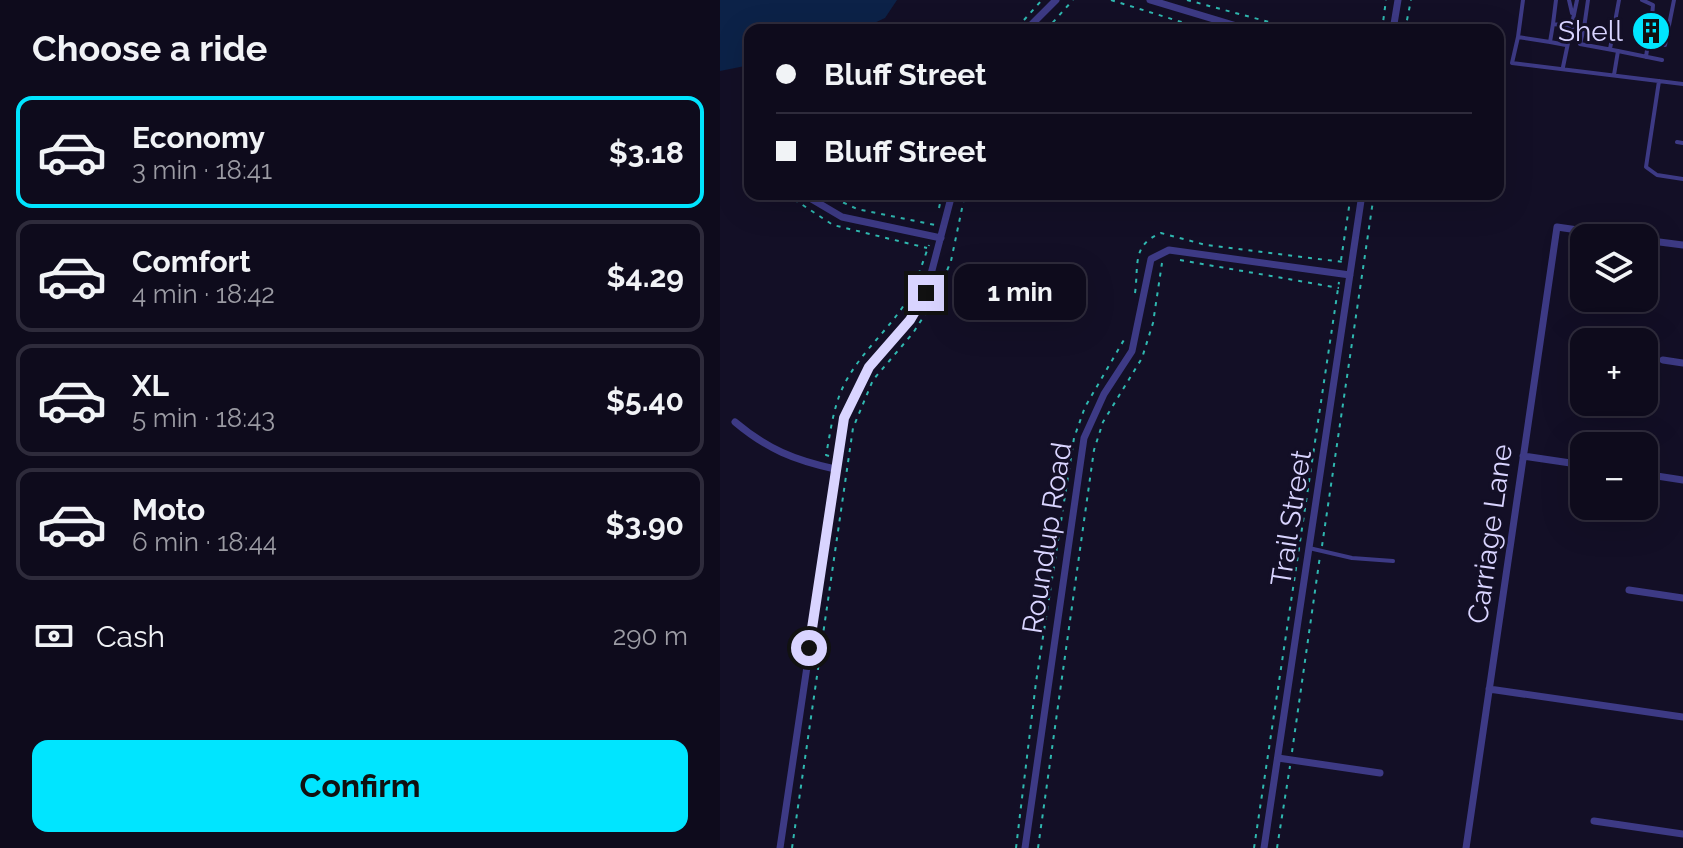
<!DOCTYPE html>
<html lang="en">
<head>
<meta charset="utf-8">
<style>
	:root { --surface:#0e0b1c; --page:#1c1929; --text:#f1f3f6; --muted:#9b9ba3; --line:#2e2b3b; --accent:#00e5ff }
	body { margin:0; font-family:Raleway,sans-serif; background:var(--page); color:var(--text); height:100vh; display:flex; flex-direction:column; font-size:30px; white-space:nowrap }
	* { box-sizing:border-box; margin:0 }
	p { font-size:26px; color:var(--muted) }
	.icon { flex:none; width:44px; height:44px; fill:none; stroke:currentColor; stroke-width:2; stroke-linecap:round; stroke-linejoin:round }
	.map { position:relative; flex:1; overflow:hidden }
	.side { display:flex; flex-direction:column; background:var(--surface); width:720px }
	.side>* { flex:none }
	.top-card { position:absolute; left:24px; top:24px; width:760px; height:176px; border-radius:16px; box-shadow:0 8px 32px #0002,0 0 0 2px var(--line); display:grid; align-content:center; height:176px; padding:0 32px; background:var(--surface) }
	.fabs { position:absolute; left:850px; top:224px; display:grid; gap:16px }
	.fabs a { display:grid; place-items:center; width:88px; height:88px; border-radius:16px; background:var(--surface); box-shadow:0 8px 32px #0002,0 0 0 2px var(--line); font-size:40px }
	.end { position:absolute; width:36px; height:36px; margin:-18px; border:10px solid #d9d4ff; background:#111; box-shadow:0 0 0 4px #111 }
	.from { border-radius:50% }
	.bubble { position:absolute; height:56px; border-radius:16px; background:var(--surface); box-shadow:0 8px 32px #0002,0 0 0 2px var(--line); font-size:26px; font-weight:700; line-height:56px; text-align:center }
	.top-card b { display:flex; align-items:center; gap:28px; height:76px; font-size:30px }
	.top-card b+b { border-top:2px solid var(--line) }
	.top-card i { width:20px; height:20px; background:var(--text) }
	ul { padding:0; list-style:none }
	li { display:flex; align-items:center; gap:24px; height:112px; margin:0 16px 12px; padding:0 16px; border:4px solid var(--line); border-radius:16px }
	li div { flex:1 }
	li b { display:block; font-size:30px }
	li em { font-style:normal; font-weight:700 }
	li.current { border-color:var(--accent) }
	li>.icon { width:72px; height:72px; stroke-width:1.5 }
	h2 { padding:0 32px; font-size:36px; line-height:96px }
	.pay { display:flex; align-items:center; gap:20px; height:88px; padding:0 32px; font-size:30px }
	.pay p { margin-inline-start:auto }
	.cta { display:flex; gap:16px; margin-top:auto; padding:16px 32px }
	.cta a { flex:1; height:92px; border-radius:16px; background:var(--accent); color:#111; font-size:32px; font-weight:700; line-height:92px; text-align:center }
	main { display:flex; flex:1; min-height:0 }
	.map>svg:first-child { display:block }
	.water { fill:#0c2248 }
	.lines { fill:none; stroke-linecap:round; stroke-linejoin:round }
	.path { stroke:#2fb8b0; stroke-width:2; stroke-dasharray:4 6; stroke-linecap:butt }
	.lane { stroke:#3d3a85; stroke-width:4 }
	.street { stroke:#3d3a85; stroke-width:7 }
	.route { stroke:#d9d4ff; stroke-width:10 }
	.labels { text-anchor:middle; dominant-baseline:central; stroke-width:6; stroke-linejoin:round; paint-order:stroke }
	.poi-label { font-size:28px; fill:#d9d4ff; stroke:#130f26; text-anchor:end }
	.street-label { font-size:28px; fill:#d9d4ff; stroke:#130f26 }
</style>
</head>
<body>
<main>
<section class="side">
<h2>Choose a ride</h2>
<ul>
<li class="current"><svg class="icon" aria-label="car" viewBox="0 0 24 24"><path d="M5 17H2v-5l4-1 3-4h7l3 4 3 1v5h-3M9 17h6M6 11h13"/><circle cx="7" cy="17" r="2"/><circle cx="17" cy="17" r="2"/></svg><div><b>Economy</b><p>3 min · 18:41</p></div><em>$3.18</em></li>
<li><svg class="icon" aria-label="car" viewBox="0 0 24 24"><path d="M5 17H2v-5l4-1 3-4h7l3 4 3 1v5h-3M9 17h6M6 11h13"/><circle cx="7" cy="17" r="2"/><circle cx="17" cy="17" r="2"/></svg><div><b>Comfort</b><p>4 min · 18:42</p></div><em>$4.29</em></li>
<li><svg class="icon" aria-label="car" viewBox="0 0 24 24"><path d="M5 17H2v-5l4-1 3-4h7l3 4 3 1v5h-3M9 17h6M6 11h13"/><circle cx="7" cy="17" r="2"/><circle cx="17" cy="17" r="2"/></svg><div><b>XL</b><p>5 min · 18:43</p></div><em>$5.40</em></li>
<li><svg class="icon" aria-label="car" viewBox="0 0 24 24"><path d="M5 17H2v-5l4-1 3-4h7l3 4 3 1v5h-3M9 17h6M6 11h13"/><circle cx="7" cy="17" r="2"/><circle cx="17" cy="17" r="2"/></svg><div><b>Moto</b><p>6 min · 18:44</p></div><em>$3.90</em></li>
</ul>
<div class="pay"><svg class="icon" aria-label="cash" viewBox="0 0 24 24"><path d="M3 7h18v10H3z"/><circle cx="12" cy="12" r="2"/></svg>Cash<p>290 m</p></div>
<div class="cta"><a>Confirm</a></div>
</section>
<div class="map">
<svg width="963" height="848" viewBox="0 0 963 848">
	<rect width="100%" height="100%" fill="#130f26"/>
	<path class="water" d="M0,0H177L165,18L139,30H30V65L0,71Z"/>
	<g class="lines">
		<path class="path" d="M391,0L487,30
			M467,0L579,30
			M304,20L322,0
			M295,30L300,24
			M326,30L353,0
			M662,30L666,0
			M685,30L691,0
			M66,194L113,225L207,248
			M105,194L137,209L215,225
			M219,208L222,194
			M460,260L619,288
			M621,260L631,194
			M415,293C419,266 411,245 441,233L486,245L623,262
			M109,456L106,455C111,430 113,406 125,383C140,354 164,334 182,308C195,288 201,267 209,245
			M602,546L654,194
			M572,752L600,556
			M72,848L133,428L153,380L193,333L215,299L231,261L245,194
			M296,848L316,682L354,438L365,407L405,338
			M318,848L374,450L383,422L422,358L433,323L442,263
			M534,848L619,282
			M557,848L570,766"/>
		<path class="lane" d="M849,0L852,13
			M868,0L864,28L833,24L830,42L798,37L792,63L963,84
			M922,0L933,5L932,17
			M833,24L836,0
			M869,29L864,28L860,44L898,51
			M798,37L803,0
			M830,42L846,45
			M945,45L954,0
			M890,49L899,0
			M926,57L928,43
			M843,67L857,0
			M894,75L898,51L942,60
			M939,81L926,167L937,175L963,179
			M957,142L963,143
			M589,548L632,558L673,561"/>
		<path class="street" d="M430,0L530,30
			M306,30L336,0
			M673,30L678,0
			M83,194L122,217L221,238
			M924,240L963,245
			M943,360L963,363
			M15,422C47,449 74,460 115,469
			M803,456L864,465
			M924,474L963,480
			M909,590L963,598
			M769,689L963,717
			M558,758L660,773
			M874,821L963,834
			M60,848L124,418L149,367L190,320L206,293L232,194
			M305,848L364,438L384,394L412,351L431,259L449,250L630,275
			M544,848L642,194
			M746,848L837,227L913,238"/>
	</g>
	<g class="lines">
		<path class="route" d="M89,648L124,418L149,367L190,320L206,293"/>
	</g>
	<defs>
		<symbol id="building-disc" viewBox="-11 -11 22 22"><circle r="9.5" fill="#00e5ff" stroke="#130f26"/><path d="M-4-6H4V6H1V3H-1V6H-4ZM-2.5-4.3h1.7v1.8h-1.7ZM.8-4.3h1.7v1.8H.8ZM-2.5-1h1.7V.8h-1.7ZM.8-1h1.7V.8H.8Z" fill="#111"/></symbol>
	</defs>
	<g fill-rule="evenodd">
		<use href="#building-disc" x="909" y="9" width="44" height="44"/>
	</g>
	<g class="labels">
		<g class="poi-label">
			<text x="903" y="31">Shell</text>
		</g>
		<g class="street-label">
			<text transform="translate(571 518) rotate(-81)">Trail Street</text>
			<text transform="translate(770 534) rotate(-82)">Carriage Lane</text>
			<text transform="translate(327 538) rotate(-81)">Roundup Road</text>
		</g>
	</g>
</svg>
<div class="fabs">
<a><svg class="icon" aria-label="layers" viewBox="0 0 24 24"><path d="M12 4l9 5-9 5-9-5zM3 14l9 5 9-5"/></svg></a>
<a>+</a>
<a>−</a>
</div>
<i class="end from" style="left:89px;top:648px"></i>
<i class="end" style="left:206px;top:293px"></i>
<div class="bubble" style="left:234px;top:264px;width:132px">1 min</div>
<div class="top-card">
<b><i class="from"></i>Bluff Street</b>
<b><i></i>Bluff Street</b>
</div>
</div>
</main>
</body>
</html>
